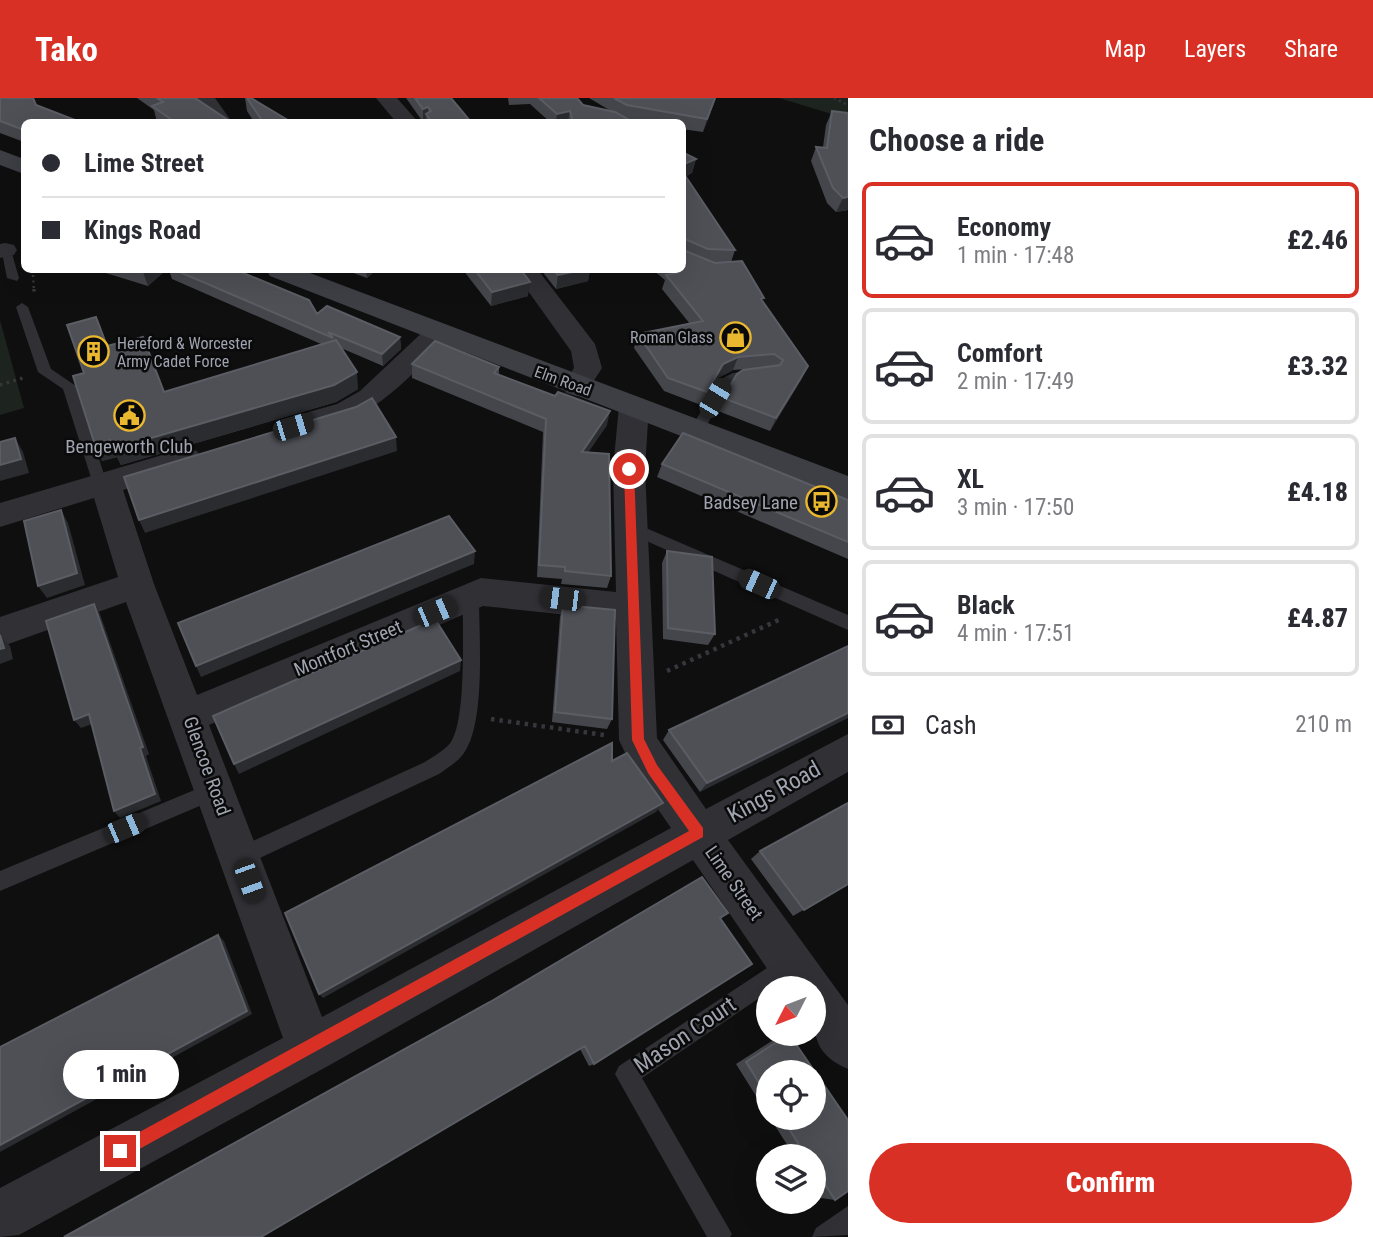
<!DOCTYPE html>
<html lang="en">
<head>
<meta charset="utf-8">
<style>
	:root { --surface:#fff; --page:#f7f7f7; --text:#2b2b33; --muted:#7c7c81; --line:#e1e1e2; --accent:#d93025 }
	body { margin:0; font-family:"Roboto Condensed",sans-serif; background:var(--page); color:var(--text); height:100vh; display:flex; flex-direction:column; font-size:26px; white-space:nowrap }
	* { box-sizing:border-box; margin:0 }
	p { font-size:23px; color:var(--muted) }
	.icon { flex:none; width:38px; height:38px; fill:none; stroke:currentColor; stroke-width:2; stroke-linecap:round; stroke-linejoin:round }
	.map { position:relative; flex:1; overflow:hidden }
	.details { display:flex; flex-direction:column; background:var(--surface); width:525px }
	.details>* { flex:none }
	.top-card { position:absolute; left:21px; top:21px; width:665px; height:154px; border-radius:10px; box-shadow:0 7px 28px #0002; display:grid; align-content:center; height:154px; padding:0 21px; background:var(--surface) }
	.needle { width:46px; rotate:228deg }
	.buttons { position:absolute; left:756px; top:878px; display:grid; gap:14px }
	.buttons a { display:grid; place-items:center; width:70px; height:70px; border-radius:50%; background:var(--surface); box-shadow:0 7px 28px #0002; font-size:35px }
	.end { position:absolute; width:32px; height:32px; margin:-16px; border:9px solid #d93025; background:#fff; box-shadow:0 0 0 4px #fff }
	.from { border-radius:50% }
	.bubble { position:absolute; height:49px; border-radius:24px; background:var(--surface); box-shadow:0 7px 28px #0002; font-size:23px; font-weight:800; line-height:49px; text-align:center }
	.car { position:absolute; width:21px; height:42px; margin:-21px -10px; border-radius:9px; box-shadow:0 0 5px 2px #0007; background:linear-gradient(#222 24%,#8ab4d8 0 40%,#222 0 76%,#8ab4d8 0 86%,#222 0) }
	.top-card b { display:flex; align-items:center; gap:24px; height:66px; font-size:26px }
	.top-card b+b { border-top:2px solid var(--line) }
	.top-card i { width:18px; height:18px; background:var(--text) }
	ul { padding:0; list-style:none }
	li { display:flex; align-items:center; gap:21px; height:116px; margin:0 14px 10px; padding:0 7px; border:4px solid var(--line); border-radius:10px }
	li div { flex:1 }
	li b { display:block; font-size:26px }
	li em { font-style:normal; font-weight:800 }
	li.current { border-color:var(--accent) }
	li>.icon { width:63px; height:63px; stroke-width:1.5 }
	h2 { padding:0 21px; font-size:32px; line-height:84px }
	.pay { display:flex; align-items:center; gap:18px; height:77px; padding:0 21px; font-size:26px }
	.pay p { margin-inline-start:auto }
	.button { display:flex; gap:14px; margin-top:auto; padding:14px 21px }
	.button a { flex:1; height:80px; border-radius:42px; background:var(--accent); color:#fff; font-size:28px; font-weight:800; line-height:80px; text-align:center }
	header { display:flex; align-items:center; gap:42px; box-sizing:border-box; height:98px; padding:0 35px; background:var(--accent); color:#fff }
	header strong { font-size:33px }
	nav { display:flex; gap:38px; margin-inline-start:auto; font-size:24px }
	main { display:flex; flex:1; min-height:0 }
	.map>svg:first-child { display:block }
	.green { fill:#1d241f }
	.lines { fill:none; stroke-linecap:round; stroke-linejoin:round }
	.path-far2 { stroke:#36373c; stroke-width:2.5; stroke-dasharray:2 3.5; stroke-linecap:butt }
	.path-far1 { stroke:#36373c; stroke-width:3.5; stroke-dasharray:2.5 4.5; stroke-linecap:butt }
	.path { stroke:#36373c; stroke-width:4.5; stroke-dasharray:3.5 5; stroke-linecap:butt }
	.service { fill:#303035; fill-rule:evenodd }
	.minor { fill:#303035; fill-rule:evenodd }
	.secondary { fill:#3e3f45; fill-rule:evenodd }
	.wall { fill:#45464b }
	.shaded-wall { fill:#2b2c2f }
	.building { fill:#4f5056; stroke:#5b5d64; stroke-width:2 }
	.route { fill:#d93025 }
	.labels { text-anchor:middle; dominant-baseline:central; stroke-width:5; stroke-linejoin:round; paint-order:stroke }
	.far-poi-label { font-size:16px; fill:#a0a4b0; stroke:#0a0a0b; text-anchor:end }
	.far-street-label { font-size:16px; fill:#a0a4b0; stroke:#0a0a0b }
	.poi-label { font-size:19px; fill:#a0a4b0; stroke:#0a0a0b }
	.street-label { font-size:19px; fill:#a0a4b0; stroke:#0a0a0b }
	.near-street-label { font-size:23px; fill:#a0a4b0; stroke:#0a0a0b }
</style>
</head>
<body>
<header>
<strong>Tako</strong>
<nav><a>Map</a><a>Layers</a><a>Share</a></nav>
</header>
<main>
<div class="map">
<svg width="848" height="1139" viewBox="0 0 848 1139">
	<rect width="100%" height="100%" fill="#0f0f10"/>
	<path class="green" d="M779,0H848V21Z
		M0,222L24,310L0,317Z"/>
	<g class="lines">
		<path class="path-far2" d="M834,0L848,7
			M33,177L34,193"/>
		<path class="path-far1" d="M34,191V195
			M0,287L26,279"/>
		<path class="path" d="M667,573L783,520
			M491,621L604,637"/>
		<path class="service" d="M5,148L11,152L19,180L17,183L7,180L1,150Z
			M22,205L28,209L51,271L76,288L107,386L105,390H95L93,386L63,291L38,274L16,209Z
			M759,273L764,274V280L736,283L729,288L702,336H692L690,332L719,282L733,275Z
			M632,424L848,517V532L626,434L624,430Z
			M471,491L479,498C479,537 486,624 464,655C458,664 447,670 439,676L247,766L240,769L233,766L230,759L233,752L425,664C434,658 445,652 451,644C467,619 462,530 463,498Z
			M216,683L223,686L226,692L223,698L0,793V773Z
			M791,854L799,857L802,865L799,873L642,980L732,1136L730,1139H707L615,976L619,968Z
			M848,1108V1137L812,1139L816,1130Z"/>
		<path class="minor" d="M195,0H215L232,24H211Z
			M376,0H397L418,24H396Z
			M5,145L14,147L17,152L14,157L0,160V146Z
			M513,172H538L595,246L602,270L586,295L576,298L566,295L562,288L574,270L571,253Z
			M438,226L448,229L452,235L448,241C410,277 383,312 332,328C319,332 309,336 295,332L291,325L295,318L337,306L360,293L428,229Z
			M634,298L644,301L649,308L645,371L657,640L706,711L848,636V674L728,742L848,907V971C808,954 814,928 814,891H781L693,762L328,968L19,1137L0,1139V1090L283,940L126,504L0,549V519L118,479L94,400L0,429V405L186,350L197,353L201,361L197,369L123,392L154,486L197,597L481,480L616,494L613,371L619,308L624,301ZM483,508L616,522L619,642L639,684L671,730L322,919L209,627Z"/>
		<path class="secondary" d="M0,52L24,61V76L0,67Z
			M266,172H302L848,378V403L270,178Z"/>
	</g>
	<path class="wall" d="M0,0L24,24V44L0,35Z
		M137,0H195L231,24H157L154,12Z
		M245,0H251L291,24H254L247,13Z
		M406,0H451L471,24H426V23L423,24Z
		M508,0H577L583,7L611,13L589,0H716L703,34L682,31V24H646L628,21L633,24H550L530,6L509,7Z
		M832,13L848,15V112L836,114L827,105L811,63L816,49H823L826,27Z
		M682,54L696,61L692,75L686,78L735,152L731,164L763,203L808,268L801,282L770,333L718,313L723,300L749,271L733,272L718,280L701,307L664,293L634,250L638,236L690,226L662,191L665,182L653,172H682Z
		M96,172H166L148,188Z
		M169,172H236L317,216L400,239L401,251L383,268L341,250L358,291L336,304L121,367L117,359L102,363L84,275L108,248L164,294L321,246L172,181Z
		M345,172H376L367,180Z
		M463,172H521L528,198L491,208Z
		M541,172H590L588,183L556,191Z
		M412,266L499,269V277L607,327L588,354L611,478L607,490L561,486L562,481L537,479L543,334L412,280Z
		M662,366L848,402V461L657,379Z
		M667,453L715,536L708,547L663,541L662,465Z
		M563,507L612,621L607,631L552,624L560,519Z
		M848,548L700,694L663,642L669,632Z
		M760,753L848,786L793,818L751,761Z
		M720,821L594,966L589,968L580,951Z
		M789,936L848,1022V1093L835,1102L821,1100L814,1088V1059H795L770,1020H814V975H768V1017L736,966L778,939Z"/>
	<path class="shaded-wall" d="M716,0L713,8L703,34L707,21Z
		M428,9V19L426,16V23L423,24V11Z
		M570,13L568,24H556L557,16Z
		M696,61L692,75L682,79V67Z
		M848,99V112L836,114L843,100Z
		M147,172H166L148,188L143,174Z
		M366,172H376L367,180Z
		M582,172H590L588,183L556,191L558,177Z
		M530,184L528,198L491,208L492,194Z
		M400,239L401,251L383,268L382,256Z
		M738,259L733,272L718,280L701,307L707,294L723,266Z
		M808,268L801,282L770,333L776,320Z
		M357,274L358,291L336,304L121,367L117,359L102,363L95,347Z
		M610,313L607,327L579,368L582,354Z
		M396,339L397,353L145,435L139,422Z
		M15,340L23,354L29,375L0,383V367Z
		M61,412L68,425L85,487L47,500L38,488Z
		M475,453L474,466L201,579L196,568Z
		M94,506L100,516L149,656L146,658L161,703L120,720L114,713Z
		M0,537L10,548L13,561L0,566Z
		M461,562L460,573L239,676L234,666Z
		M848,615V620L700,694L707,685Z
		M89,616L95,625L81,630L74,622Z
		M663,705L656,714L323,900L319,896Z
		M218,837L224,843L252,916L0,1054V1047Z"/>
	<path class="building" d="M0,0H33L36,7L80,24H24V32L0,23Z
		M157,0H195L231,24H175L152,8L163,4Z
		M247,0H251L291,24H263Z
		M415,0H451L471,24H432L426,16L431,13L428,9L423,11Z
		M539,0H577L583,7L615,14L633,24H573L570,13L557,16Z
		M614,0H715L707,21L627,7Z
		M832,13L848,15V99L843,100L833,90L816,49L827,50Z
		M682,54L696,61L682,67Z
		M682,73L735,152L708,151L685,141L683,152L715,165L742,163L764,200L761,201L808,268L776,320L723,300L737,276L743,272L780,267L783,262L774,256L738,259L723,266L707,294L668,280L638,236L703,223L666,177L677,175L673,172H682Z
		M134,172H147L143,174Z
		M175,172H236L309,202L317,216L327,208L400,239L382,256L328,234L333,240Z
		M475,172H521L530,184L492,194Z
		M553,172H582L558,177Z
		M96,219L107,248L143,239L164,294L336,242L357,274L334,287L113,351L110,342L95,347L73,278L84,275L67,227Z
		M435,243L499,269L494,275L555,298L558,294L610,313L582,354L609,356L611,478L565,473V469L539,467L546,321L412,266Z
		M372,300L396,339L139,422L124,379L356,309Z
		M683,335L848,402V444L662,366Z
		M15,340L21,361L0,367V344Z
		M61,412L77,475L38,488L24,423Z
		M449,418L475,453L196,568L178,525Z
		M667,453L712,459L715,536L668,530Z
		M94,506L143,649L140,650L155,696L114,713L89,616L74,622L46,523Z
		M563,507L615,512L612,621L555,614Z
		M435,521L461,562L234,666L213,618Z
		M0,537L4,550L0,551Z
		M848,548V615L707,685L669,632Z
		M612,645V663L627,655L663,705L319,896L285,815Z
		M848,705V786L804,812L760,753Z
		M702,779L728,815L720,820L752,866L594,966L585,948L261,1139H64L490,904Z
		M218,837L247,913L0,1047V949Z
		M789,936L848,1022V1093L835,1102L814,1069V1059H807L782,1020H814V975H768V999L746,964Z"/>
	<path class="route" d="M629,368L634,371L644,641L657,667L703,730V739L125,1059H114V1048L689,733L648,675L632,642L624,371Z"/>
	<defs>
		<symbol id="shop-ring" viewBox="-11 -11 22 22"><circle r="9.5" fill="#0a0a0b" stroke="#e9b82e" stroke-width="1.5"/><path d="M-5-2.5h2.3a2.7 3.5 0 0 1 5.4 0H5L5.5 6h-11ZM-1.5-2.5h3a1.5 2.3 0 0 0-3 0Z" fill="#e9b82e"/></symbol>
		<symbol id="building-ring" viewBox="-11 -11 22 22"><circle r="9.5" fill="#0a0a0b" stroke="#e9b82e" stroke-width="1.5"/><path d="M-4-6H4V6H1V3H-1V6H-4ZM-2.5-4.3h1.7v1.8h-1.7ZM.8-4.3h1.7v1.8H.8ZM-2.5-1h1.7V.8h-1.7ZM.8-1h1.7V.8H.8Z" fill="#e9b82e"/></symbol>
		<symbol id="civic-ring" viewBox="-11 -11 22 22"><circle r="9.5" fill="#0a0a0b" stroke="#e9b82e" stroke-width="1.5"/><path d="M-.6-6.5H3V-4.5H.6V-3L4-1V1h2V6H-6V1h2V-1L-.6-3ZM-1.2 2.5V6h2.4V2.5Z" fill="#e9b82e"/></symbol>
		<symbol id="bus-ring" viewBox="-11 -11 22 22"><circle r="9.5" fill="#0a0a0b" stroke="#e9b82e" stroke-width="1.5"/><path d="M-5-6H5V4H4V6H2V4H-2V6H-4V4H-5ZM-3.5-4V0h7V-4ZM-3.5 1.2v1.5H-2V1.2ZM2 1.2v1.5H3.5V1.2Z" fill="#e9b82e"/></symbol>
	</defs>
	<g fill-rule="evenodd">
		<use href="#shop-ring" x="718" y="222" width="35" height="35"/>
		<use href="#building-ring" x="76" y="236" width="35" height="35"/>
		<use href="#civic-ring" x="112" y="300" width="35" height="35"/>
		<use href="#bus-ring" x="804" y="386" width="35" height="35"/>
	</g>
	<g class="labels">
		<g class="far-poi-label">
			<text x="713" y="239">Roman Glass</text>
			<text x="117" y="245" text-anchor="start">Hereford &amp; Worcester<tspan x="117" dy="18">Army Cadet Force</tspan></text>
		</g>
		<g class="far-street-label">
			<text transform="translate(563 283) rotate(20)">Elm Road</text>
		</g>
		<g class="poi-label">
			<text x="129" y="348">Bengeworth Club</text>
			<text x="798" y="404" text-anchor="end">Badsey Lane</text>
		</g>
		<g class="street-label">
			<text transform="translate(348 550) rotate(-23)">Montfort Street</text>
			<text transform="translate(207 668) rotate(70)">Glencoe Road</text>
			<text transform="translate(734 785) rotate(55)">Lime Street</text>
		</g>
		<g class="near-street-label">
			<text transform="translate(774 694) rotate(-29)">Kings Road</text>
			<text transform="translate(685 937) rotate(-34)">Mason Court</text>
		</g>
	</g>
</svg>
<div class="buttons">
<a><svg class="needle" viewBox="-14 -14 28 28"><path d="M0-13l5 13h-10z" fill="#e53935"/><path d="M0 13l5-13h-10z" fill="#7c7c81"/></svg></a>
<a><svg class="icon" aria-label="locate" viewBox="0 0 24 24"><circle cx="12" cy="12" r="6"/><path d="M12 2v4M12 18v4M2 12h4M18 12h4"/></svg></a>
<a><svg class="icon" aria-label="layers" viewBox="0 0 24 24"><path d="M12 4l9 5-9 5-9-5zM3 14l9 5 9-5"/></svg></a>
</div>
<i class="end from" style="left:629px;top:371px"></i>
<i class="end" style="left:120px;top:1053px"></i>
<div class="bubble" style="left:63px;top:952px;width:116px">1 min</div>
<i class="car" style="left:715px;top:300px;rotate:31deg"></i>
<i class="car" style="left:293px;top:329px;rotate:73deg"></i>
<i class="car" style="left:759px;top:486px;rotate:294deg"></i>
<i class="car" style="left:562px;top:501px;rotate:277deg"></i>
<i class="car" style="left:435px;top:514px;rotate:67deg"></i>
<i class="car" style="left:125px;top:730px;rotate:67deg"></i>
<i class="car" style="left:249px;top:783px;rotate:160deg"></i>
<div class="top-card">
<b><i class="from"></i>Lime Street</b>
<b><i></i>Kings Road</b>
</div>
</div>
<section class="details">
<h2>Choose a ride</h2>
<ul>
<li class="current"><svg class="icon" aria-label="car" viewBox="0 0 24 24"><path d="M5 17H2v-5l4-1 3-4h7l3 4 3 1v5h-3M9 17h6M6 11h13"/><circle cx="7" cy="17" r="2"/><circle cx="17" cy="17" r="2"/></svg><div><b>Economy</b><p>1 min · 17:48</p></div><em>£2.46</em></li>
<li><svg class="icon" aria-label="car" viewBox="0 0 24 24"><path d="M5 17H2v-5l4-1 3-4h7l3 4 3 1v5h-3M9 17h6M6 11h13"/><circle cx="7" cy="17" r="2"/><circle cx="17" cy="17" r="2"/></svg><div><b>Comfort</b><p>2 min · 17:49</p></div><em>£3.32</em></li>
<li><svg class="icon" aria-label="car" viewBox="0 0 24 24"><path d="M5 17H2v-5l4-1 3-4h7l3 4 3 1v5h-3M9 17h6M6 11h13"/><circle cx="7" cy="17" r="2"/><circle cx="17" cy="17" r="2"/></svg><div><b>XL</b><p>3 min · 17:50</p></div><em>£4.18</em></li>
<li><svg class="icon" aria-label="car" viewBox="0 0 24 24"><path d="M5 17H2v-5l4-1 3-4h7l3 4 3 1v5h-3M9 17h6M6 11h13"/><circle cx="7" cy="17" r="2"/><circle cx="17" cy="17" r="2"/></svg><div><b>Black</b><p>4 min · 17:51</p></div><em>£4.87</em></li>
</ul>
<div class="pay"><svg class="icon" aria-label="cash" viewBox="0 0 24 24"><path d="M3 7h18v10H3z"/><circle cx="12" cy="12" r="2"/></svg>Cash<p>210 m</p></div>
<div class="button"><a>Confirm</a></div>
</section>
</main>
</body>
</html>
